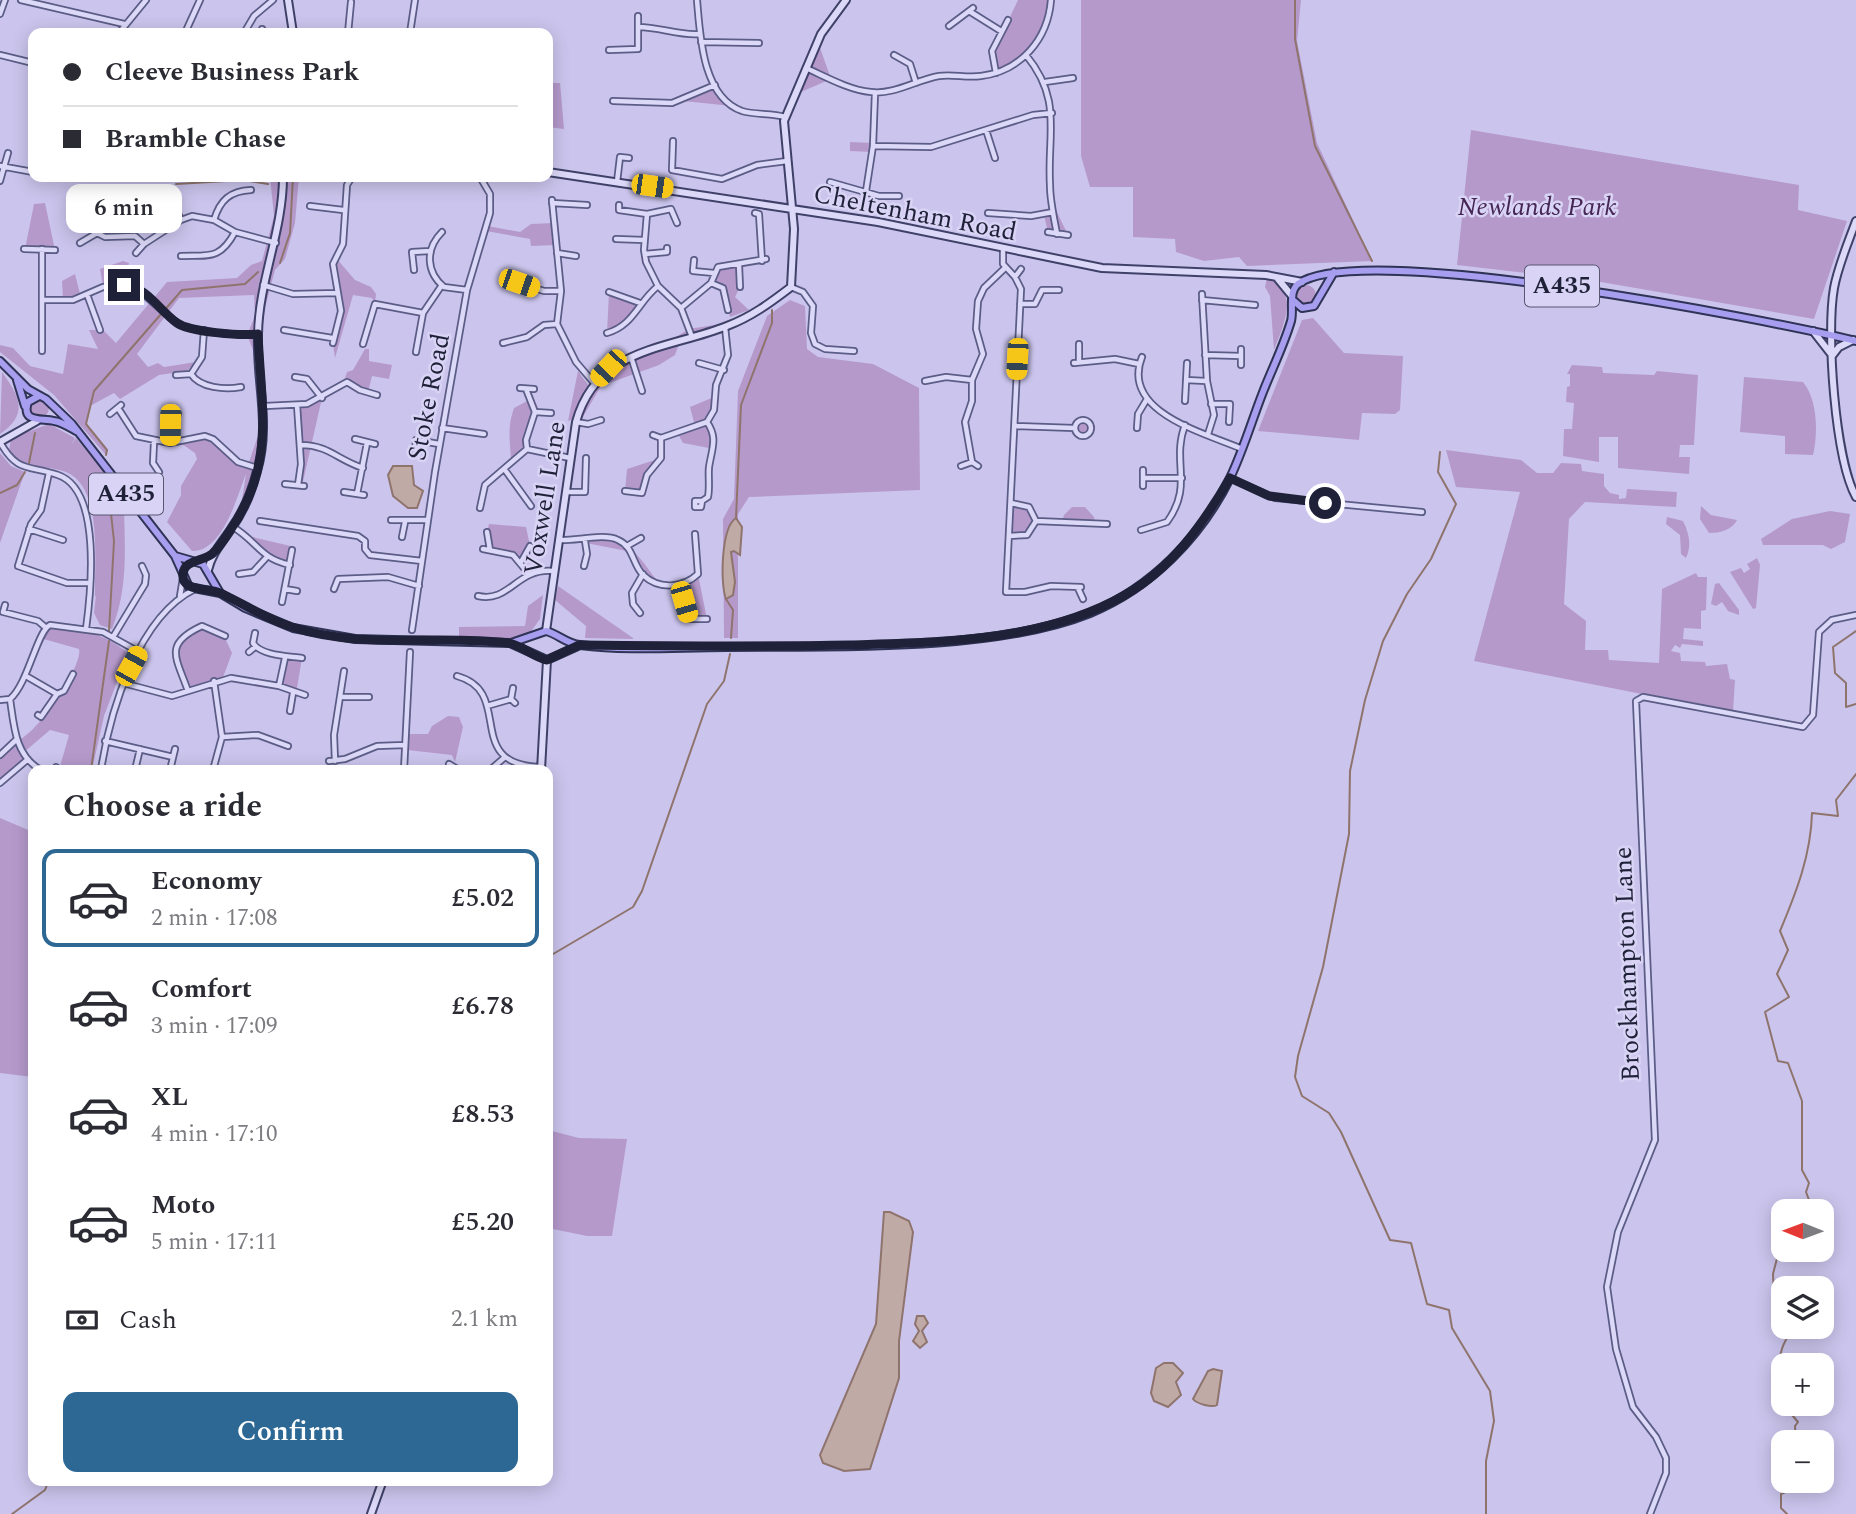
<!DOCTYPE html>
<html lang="en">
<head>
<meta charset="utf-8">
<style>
	:root { --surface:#fff; --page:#f7f7f7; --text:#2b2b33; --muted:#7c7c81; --line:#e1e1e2; --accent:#2d6895 }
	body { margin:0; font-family:Spectral,serif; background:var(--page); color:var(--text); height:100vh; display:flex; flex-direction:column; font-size:26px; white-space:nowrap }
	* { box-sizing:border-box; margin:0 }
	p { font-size:23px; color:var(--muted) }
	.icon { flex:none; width:38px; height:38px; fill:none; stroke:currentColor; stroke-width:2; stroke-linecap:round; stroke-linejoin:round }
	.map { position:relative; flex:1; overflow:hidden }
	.sheet { position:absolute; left:28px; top:765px; width:525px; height:721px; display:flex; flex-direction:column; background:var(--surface); border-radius:14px; box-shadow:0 4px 18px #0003 }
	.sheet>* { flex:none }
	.hud { position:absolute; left:28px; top:28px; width:525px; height:154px; border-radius:14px; box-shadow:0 4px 18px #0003; display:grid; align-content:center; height:154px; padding:0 35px; background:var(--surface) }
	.needle { width:46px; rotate:271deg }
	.tools { position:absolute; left:1771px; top:1199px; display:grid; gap:14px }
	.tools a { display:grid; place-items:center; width:63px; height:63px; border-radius:14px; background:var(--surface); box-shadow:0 4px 18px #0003; font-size:35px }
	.end { position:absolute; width:32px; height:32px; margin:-16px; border:9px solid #1f2138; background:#fff; box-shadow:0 0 0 4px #fff }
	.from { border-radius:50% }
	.bubble { position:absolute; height:49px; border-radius:14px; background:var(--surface); box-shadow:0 4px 18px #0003; font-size:23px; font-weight:600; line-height:49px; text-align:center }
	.car { position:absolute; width:21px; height:42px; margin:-21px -10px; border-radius:9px; box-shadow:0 0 5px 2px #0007; background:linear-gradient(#f5c518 24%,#345 0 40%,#f5c518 0 76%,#345 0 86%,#f5c518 0) }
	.hud b { display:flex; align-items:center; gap:24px; height:66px; font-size:26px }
	.hud b+b { border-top:2px solid var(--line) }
	.hud i { width:18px; height:18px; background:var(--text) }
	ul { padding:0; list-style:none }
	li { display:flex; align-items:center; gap:21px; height:98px; margin:0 14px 10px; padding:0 21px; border:4px solid transparent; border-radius:14px }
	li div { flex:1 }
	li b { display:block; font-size:26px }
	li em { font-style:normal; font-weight:600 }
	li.active { border-color:var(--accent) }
	li>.icon { width:63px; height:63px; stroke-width:1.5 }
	h2 { padding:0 35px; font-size:32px; line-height:84px }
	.pay { display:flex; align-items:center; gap:18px; height:77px; padding:0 35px; font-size:26px }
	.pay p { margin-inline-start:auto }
	.button { display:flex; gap:14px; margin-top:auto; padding:14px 35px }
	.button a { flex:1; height:80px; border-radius:14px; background:var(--accent); color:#fff; font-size:28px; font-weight:600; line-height:80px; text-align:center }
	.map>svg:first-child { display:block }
	.green { fill:#b599cb }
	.water { fill:#c0aaa6; stroke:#8f746d; stroke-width:2 }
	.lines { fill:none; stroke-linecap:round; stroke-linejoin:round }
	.stream { stroke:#8f746d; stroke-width:2 }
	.street-casing { stroke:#5b5d87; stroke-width:8 }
	.secondary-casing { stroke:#3f4169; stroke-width:10 }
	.primary-casing { stroke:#2f3355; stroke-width:10 }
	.street { stroke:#dcd8f8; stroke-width:4.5 }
	.secondary { stroke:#dcd8f8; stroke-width:6 }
	.primary { stroke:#a89eef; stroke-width:6 }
	.route { stroke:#1f2138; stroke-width:9 }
	.labels { text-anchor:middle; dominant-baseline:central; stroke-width:5; stroke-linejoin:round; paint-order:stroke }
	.shield { fill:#d9d4f5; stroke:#575771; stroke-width:2 }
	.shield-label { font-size:24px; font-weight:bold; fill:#1f2138 }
	.park-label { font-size:26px; font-style:italic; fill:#462654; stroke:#d9d4f5 }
	.street-label { font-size:26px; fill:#1f2138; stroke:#d9d4f5 }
</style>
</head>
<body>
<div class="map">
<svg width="1856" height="1514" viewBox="0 0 1856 1514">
	<rect width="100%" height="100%" fill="#cbc5ed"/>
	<path class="green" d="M1018,0H1051C1044,41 1030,53 996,73L992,55Z
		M1081,0H1301L1297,41L1317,143L1372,261L1247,266L1239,257L1204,261L1176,252L1175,239L1133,237V187H1090L1081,156Z
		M818,42L831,79L794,95Z
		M548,83H560L564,129L548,127Z
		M715,85L732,106L683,101Z
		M1471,130L1799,185L1798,210L1847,221L1814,319L1595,281L1457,265Z
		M850,142L873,143L872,152L850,151Z
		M270,177H299L295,223L285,259L275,270L258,334L259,365L247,335L255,316L254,295L179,298L137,354L148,367L158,363L164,367L196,362L187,371L159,375L120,399L114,393L90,406L86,424L107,450L106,455L54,395L0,352V345L13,348L30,366L63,374L68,344L98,349L89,330H103L116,343L167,282L237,278L251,265L262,261L274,216Z
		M1052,202L1068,235L1048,232L1044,215L1053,212Z
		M45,203L55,250L25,249L34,204Z
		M553,223L556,245L531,246L530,239L486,231L488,226L520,232L531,224Z
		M336,258L355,280L371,287L376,294L375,304L372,298L353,295L335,358L332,338L341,311L334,273Z
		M123,261L129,263L124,285L103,287L100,269Z
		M739,265L740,287L735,297L749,310L730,317L723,288L711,283L718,267Z
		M75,274L81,298L63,300L62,281Z
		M1267,278C1301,290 1283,327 1274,350L1270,296L1265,287Z
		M1296 295a10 10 0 1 1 20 0a10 10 0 1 1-20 0Z
		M609,292L640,303L622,329L607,333Z
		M790,300L805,306L807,349L818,357L873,364L919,388L920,490L749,497L738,514V638H724L723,519L734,499L738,391L767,316Z
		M1313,318L1344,353L1403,356L1400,410L1395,414L1362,413L1359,440L1258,431L1302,320Z
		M739,321L680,341L675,355L659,365L601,386L580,422H576L582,402L608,368L656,349L689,329Z
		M365,349H369V361L392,365L389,379L372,376L368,392L354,384H343L347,372L353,370Z
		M1572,365L1602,367L1603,373L1654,375L1657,371L1698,375L1694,445H1680L1679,457H1690L1689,474L1618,468V437H1599V462L1563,456L1564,429H1572L1574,403L1566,402L1567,387L1570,386V374H1567Z
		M578,371L588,385L573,419L568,421Z
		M2,372C20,397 29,414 0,434Z
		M1744,377L1803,382C1818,400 1818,434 1813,455L1785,454V436L1740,432Z
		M714,397V410L707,422L714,432V449L683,443L677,432L695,426L690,407Z
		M322,398L302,486L298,485L301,464L297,405Z
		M29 408a10 10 0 1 1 20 0a10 10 0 1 1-20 0Z
		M529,400L535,412L526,440L527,449L511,460C510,440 507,428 514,408Z
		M264,418L258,468L240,513L246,474C237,496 223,552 192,551L167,522L181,495V486L197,459L195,453L179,442C185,441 189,437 195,436C213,432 228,459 248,465Z
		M1075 428a8 8 0 1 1 16 0a8 8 0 1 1-16 0Z
		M49,424L75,438L71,445L76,438L104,472L100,483L124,507C125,550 128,589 112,629L100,625L94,613L96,595L95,597C94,564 104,483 63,471C45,465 24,470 9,452L11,438Z
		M1446,450L1521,460L1537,473H1553L1561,463L1581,464L1582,471L1604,474V486L1610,493L1619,495V499L1626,498L1627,489L1677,492L1676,507L1585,502L1569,519L1564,604L1586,621L1585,650H1608L1609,660L1659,663L1662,589L1696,573L1698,577H1707L1706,610L1701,611V629L1684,628L1683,639L1703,641V646L1682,644L1680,648L1675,645L1671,651L1680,653L1681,661L1705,662L1706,666L1727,664L1730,679L1735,680L1733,712L1474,661L1520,492L1456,487Z
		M0,453L11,466L25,472L0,543Z
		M661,458L652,466L642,493L625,491L627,469Z
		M1011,503L1026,506L1035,518L1029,533L1009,536Z
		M1701,506L1711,515L1737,520C1732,530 1720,533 1709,533L1700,519Z
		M1072,507H1085L1094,517L1095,523L1062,522L1064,515Z
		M1830,511L1850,514L1845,542L1831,549L1823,545H1763L1761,539L1792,519Z
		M1667,517L1683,521C1689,533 1692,545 1686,558L1681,554L1680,535L1666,524Z
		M489,524L526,527L530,546L521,562L513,555L490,550L487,532Z
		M248,536L295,547L290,565L266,558Z
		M596,537C632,542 637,554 658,582L643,574L632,552L586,543L585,541Z
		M1757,558L1760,565L1756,608L1753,609L1730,572L1741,568L1744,573L1750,569L1747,564Z
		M698,574L707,619H688L679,585Z
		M1719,583L1739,610V615L1728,611L1722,602L1716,606L1711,604L1715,584Z
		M558,586L633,638V639L585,638L586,626L555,600Z
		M543,595L540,619L524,641L459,642V627L525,626L528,606Z
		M50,625C81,629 104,633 128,653L104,716L92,770H59L69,735L50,730L23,753L27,760L0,783V755C10,746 21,740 31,731C43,721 83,665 79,649L40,638Z
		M203,626L224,636L232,653L222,680L188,691C175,655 162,643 203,626Z
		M285,658H302L296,694L279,686Z
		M448,716L459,717L463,727L455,762L452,755L407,750V734H428L432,726Z
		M0,818L33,832V1077L0,1073Z
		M548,1130L579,1138L627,1139L612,1236H587L548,1228Z"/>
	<path class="water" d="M393,466H412L414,485L423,491L417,508H408L393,496L388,475Z
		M736,518L742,527L740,555L734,551L731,552L735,582L733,595L726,599C720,584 721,527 736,518Z
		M884,1212H890L909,1221L913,1232L899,1341V1378L870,1469L844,1471L823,1463L820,1455L876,1324Z
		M917,1316H924L928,1323L922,1331L927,1342L920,1348L913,1341L919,1331L915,1324Z
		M1164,1363H1173L1183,1373L1176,1382L1181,1395L1168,1407L1154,1401L1151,1393L1156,1368Z
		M1213,1369L1222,1371L1217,1405C1212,1408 1197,1404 1193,1399L1208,1371Z"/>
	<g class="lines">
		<path class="stream" d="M1295,0V39L1315,146L1372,261
			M249,181L268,184
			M176,184L244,180
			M280,263L290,233L293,177
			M1440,452L1438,472L1456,504L1431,559L1407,594L1383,641L1365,700L1350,771L1349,834L1323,967L1298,1056L1295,1077L1302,1096L1329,1113L1341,1132L1390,1240L1411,1243L1427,1304L1449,1310L1452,1328L1490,1391L1494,1421L1486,1461V1514
			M106,455L107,450L86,424L94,391L182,290L245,284L258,272
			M29,463L35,433
			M108,486L114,541L109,631
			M0,493L17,485L25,472
			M736,518L741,405L772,323V310
			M726,599L733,610L731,638
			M1856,631L1833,647L1835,673L1846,683V707L1856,704
			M91,770L109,641
			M548,957L633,907L642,891L707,704L724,681L730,654
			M1799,1211L1809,1200L1806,1192L1809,1183L1802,1170V1101L1788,1063L1778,1061L1765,1012L1789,997L1777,974L1788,950L1780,931C1796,893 1811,855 1812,813L1838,816L1836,800L1856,774
			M1783,1214V1217
			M1783,1235L1773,1274L1774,1296L1778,1299L1783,1320
			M1783,1373C1776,1361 1782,1345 1789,1335L1788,1326
			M1796,1442L1795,1426L1798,1422L1792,1415L1797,1404
			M12,1514L45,1490L49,1480
			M1787,1514L1781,1508V1494L1788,1491L1795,1480"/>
		<defs>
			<path id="street" d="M21,0L124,24
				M697,0C700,34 702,97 742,111C755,115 771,113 785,117
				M969,11L1001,31
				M0,14L5,0
				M949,26L973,8
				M638,27C660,27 680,36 700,34
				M119,33L146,0
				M185,33L200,0
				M244,33L254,16L273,0
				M261,33L262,29
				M348,33L351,2
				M410,33L415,0
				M701,42L759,43
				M609,50L638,49V16
				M0,55L33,63
				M894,55L910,64L916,83
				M1026,55C1063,100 1047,133 1050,185C1050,201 1054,218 1057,234
				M806,68C826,77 849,90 871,92C894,95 916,80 939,76C952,74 967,78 981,76C1021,71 1048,39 1051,0
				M996,73L992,51L1008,20
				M1045,82L1073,78
				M875,93L873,146L931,147L1033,115L1052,113
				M613,101L672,103L715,85
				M986,130L995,158
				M673,141L672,170L722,179L757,165L787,161
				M0,166L33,172
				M81,177H184
				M0,181L8,153
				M617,182L620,157L629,158
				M830,182L879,196H899
				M866,191L873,146
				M141,200H165L174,204L181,220
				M552,200L561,291L557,324L576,362L594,383
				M552,203L587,205
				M619,205V210L647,214L671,209L677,223
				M310,206L343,210
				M755,213L759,214L762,261
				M988,213L1031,216L1053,212
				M647,214L644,250L646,262L658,286L681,308L692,337
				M214,220C220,200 230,191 251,190
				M442,232C425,249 426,272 444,287L467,290
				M1048,232L1068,235
				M97,233L105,237L135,236L144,244
				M616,239L644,240
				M80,243L97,233L98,218L91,203
				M24,249L55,250
				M1003,250V264L1015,277L1021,289L1006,592H1025L1051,586L1081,587
				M136,253L144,244L181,220L192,216L214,220L235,232L276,243
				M557,253L576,256
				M645,254L667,252V248
				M181,256C209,255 220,260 235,232
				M694,260L693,271L714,273
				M739,265L740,287
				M414,270L412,252L430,251
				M1015,277L1021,269
				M519,283L544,291H561
				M711,283L723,288L728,310
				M263,285L293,294L338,293
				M791,287L803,292L813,306L811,333L815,344L825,349L854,351
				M609,292L640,303
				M1202,294L1207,381L1214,415L1208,434
				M88,297L100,330
				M42,300H73L103,287L130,285C148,295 161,312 178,323C190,332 241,336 258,334
				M1202,300L1255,305
				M1020,304H1035L1042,290H1059
				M681,308L711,283L718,267L766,259
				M204,330L202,357L191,374C200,388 225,390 241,387
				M284,330L332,338
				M607,333C633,326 638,302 658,286
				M333,343L341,311L333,264L343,244L347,185L352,177
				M503,343L527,337L544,325L557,324
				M363,344L375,304L423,313L442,285
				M42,351V249
				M416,352L423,313
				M1205,355L1241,356
				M631,357L642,391
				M1142,357C1120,412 1205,433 1242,449
				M1079,360V344
				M699,363L724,370
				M1074,363L1115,359L1139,364
				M1241,365V349
				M176,375L191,374
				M295,377L307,379L322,398
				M1186,380L1206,381
				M925,381L946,377L972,380
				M520,388L534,389
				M526,389L535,412L526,440L527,449
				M1185,401L1187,363
				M1211,404H1230L1229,422
				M297,405L301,464L298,485
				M265,406L307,404L347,382L360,390L377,395
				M118,408L136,436L170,443L205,436L213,439L238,462L257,468
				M535,412L551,413
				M110,414L121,405
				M1075 428a8 8 0 1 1 16 0a8 8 0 1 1-16 0Z
				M576,422L588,424L601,420
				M1016,426L1074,428
				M442,428L484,434
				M1137,428L1138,414L1147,399
				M661,438L707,422L714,410L716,385L728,355L725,327
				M355,439L375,444
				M0,442C17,473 29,465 58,475C102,490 91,592 86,629
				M154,442L153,463L159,472
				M170,443V425L176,421L178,414
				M301,445C328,445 338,460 363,468
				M415,450L416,440L439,444
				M972,462L965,422L972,401V380L983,354L976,329L978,301L984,288L1005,268
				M961,466L972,462L978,466
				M505,470L531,506
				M49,473L41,510L31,524L18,566L67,583H90
				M1143,478H1182
				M1230,478L1275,498L1422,512
				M285,484L304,486
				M1143,486V470
				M625,491L642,493L647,475L661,458V438L653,435
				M344,492L364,495
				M566,492H585L586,458
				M357,494L367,443
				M702,501H695V507H701L702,501L708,497C710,487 708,476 709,467C712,448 718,438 707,422
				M480,508L485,485L527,449L570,458
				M391,520H428
				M260,521L358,536L365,541V549L370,555L422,561
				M1036,521L1107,524
				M233,527C258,542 259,558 290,565
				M29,529L63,540
				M1141,530L1167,522C1194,485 1171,462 1185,425
				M487,532L490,550
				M1009,536L1027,535L1036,521L1029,507L1011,503
				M402,537L405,522
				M559,540C576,541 604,533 618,540C634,547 632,564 643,575C659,590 683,588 698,574L695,534
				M627,546L641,538
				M483,549L513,555L528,573
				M521,562L530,546
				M584,566L587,554L585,541
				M239,574L253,572L266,558
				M679,585L688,619H707
				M1078,588L1083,599
				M285,589L297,591
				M334,589L338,579L388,577L419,586
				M180,596L183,578
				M478,596C510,603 516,568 553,571
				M282,602L292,550
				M5,605L3,612L38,621L45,627
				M640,613L633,604L632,593L643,574
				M412,630L435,472L467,290L490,213V194L480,177
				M255,633L253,643C261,656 289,656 302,658
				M113,637L145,584L146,575L142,566
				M249,652L255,647
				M26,676L57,694L64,691L73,674
				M457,676C516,692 461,766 542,767
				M123,683L172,696L231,678L279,686L305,695
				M279,686L285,658
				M513,688L511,699L515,703
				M188,691C176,657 163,644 202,626L225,636
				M343,697H369
				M10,699C14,726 15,756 41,770
				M0,700L10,699C28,684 37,631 50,625L103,632L139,652
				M487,706L511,699
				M290,711L293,693
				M38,715L41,717L57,694
				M222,737L258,735L288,746
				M105,741L173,757
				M0,755L16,740
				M329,761L345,759L377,746L405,745
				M335,761L334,735L344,671
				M449,764L459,770
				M171,766L175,749
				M55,770L56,767
				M101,770C110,711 138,617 195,589
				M135,770L140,749
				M213,770L222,737L214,681
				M404,770L410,652
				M490,770L504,758
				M0,783L27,760
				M1650,1514L1666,1473V1458L1656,1437L1633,1407L1616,1349L1607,1287L1618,1232L1655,1140L1636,701L1643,697L1803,727L1813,715L1819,632L1832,620L1856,615"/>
			<path id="secondary" d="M288,0L293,33
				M548,172L878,222L1102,268L1266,275L1302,282
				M1856,221C1848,243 1838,266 1834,288C1826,333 1835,459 1856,497
				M1278,279L1292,296
				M1813,331L1831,354
				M1832,356L1839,347L1853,340
				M0,442L37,421
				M208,570C212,553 221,544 231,529C243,512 252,491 257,471C271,424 256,381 258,334C259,280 283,231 283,177
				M546,631L576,422C597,347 666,350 727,326C751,317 770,303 791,287L794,229L784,121L821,34L846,0
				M541,770L547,660
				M371,1514L383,1480"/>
			<path id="primary" d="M1294,301L1302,308L1314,306L1334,272
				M0,361L28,389L46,399L72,424L175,556L189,587L220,593L245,608L293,628L355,639L511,643L546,631C558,634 567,644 580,645C628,651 678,647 726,647C832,646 993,652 1090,613C1151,588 1201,537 1230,478C1243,451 1252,420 1263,392C1272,369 1284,345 1291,321C1294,310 1288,292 1298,284C1359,239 1769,320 1856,341
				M17,380L25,406
				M39,396L28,402C21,423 41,418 54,421C62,422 69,427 76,431
				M175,556L203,564L220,593
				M512,644L547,660L578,646"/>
		</defs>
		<use href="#street" class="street-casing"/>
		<use href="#secondary" class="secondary-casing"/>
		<use href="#primary" class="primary-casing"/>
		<use href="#street" class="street"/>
		<use href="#secondary" class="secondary"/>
		<use href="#primary" class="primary"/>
	</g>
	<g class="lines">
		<path class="route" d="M124,285C146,286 160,311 177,323C190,332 241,336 258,334C261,407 276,463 231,529C226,537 219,548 212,554C203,561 184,560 183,574C181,592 209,588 220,593C245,604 266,619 292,627C362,650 437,634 508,643C522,645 533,657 547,660L579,645C670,646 760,647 850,645C942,642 1043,642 1125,595C1172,568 1203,524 1230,478L1269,496L1325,503"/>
	</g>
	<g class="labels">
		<g class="shield">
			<rect x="1525" y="265.5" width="74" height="41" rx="5"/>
			<rect x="89" y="473.5" width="74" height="41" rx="5"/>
		</g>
		<g class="shield-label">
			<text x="1562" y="286">A435</text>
			<text x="126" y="494">A435</text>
		</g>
		<g class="park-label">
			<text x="1537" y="207">Newlands Park</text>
		</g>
		<g class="street-label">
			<text transform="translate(915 213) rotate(11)">Cheltenham Road</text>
			<text transform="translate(429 397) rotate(-79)">Stoke Road</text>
			<text transform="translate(545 498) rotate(-81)">Voxwell Lane</text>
			<text transform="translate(1627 964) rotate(-92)">Brockhampton Lane</text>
		</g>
	</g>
</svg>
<div class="tools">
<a><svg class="needle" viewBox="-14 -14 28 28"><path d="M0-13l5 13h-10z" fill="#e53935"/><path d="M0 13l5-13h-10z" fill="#7c7c81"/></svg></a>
<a><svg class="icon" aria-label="layers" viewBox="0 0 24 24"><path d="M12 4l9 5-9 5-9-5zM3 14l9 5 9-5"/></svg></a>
<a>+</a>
<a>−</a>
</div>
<i class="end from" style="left:1325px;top:503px"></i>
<i class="end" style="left:124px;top:285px"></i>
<div class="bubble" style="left:66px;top:184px;width:116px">6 min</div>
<i class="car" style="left:652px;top:186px;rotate:98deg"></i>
<i class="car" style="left:519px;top:283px;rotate:109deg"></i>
<i class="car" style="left:1017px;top:359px;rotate:183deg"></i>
<i class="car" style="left:608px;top:368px;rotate:223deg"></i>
<i class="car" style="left:170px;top:425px;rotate:181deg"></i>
<i class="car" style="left:684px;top:602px;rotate:164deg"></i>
<i class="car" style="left:131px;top:666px;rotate:29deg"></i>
<div class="hud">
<b><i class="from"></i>Cleeve Business Park</b>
<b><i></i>Bramble Chase</b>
</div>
<section class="sheet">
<h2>Choose a ride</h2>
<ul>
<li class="active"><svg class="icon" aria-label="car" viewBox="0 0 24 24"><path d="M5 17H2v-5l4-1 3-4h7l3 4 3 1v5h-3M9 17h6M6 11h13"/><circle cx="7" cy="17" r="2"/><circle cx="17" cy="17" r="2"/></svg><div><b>Economy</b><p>2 min · 17:08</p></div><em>£5.02</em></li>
<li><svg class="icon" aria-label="car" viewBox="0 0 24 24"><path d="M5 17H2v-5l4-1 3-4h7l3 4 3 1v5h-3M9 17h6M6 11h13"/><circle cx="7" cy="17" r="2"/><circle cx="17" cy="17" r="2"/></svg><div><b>Comfort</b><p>3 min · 17:09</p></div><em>£6.78</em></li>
<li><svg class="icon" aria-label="car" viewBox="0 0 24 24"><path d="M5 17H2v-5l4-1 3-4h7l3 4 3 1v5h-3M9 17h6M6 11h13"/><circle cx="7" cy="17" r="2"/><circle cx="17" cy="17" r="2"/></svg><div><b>XL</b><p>4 min · 17:10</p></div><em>£8.53</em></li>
<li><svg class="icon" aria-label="car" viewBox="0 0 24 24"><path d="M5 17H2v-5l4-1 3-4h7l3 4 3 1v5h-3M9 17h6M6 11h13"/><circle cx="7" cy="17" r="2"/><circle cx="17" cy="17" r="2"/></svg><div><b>Moto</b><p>5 min · 17:11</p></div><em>£5.20</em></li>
</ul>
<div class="pay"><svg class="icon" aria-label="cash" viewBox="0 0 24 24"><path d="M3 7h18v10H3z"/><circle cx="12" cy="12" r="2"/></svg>Cash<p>2.1 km</p></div>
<div class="button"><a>Confirm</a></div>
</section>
</div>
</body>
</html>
